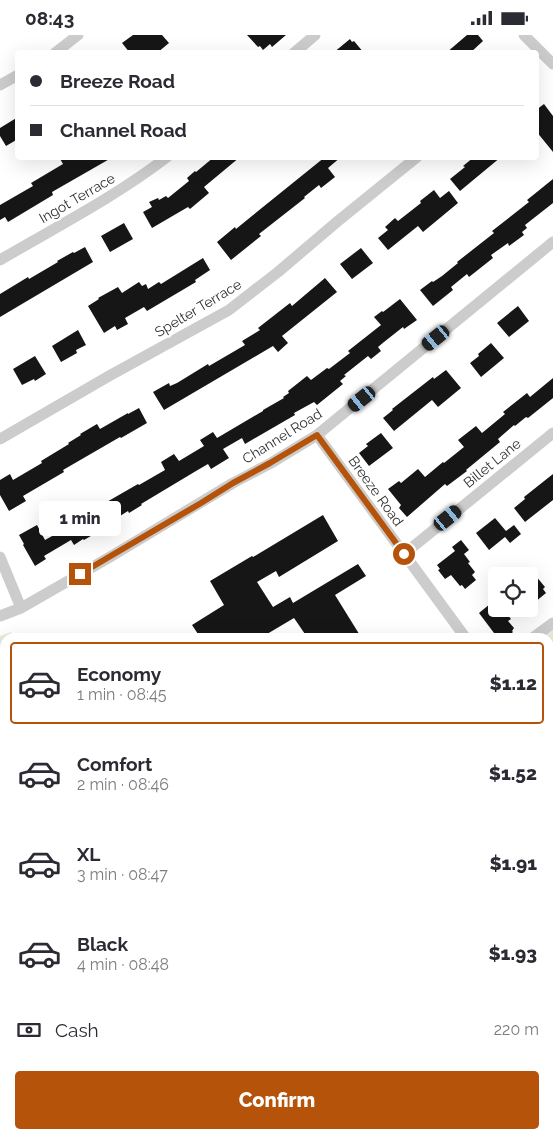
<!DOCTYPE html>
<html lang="en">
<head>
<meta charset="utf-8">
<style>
	:root { --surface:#fff; --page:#f7f7f7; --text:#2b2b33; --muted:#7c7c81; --line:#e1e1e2; --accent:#b45309 }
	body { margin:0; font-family:Raleway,sans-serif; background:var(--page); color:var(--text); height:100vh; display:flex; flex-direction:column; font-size:19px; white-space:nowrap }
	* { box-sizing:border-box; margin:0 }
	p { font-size:16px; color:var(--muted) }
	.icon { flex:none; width:28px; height:28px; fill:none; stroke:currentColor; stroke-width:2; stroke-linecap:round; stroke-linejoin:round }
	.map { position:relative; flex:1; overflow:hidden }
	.panel { position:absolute; left:0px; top:598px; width:554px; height:506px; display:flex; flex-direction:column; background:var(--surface); border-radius:15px 15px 0 0; box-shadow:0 5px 20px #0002 }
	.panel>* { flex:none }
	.top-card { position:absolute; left:15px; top:15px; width:524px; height:110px; border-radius:5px; box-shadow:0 5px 20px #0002; display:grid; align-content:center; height:110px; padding:0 15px; background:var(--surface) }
	.controls { position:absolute; left:488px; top:532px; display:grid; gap:10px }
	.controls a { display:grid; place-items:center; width:50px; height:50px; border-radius:5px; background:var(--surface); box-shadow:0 5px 20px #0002; font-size:25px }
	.end { position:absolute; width:22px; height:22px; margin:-11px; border:6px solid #b45309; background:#fff; box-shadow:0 0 0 2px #fff }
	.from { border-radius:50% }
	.bubble { position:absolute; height:35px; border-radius:5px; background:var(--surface); box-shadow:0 5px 20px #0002; font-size:16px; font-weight:800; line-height:35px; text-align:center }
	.car { position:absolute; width:15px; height:30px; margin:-15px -8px; border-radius:6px; box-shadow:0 0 4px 1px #0007; background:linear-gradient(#222 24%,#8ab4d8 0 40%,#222 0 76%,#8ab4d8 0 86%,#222 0) }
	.top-card b { display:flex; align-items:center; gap:18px; height:48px; font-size:19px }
	.top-card b+b { border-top:1px solid var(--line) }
	.top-card i { width:12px; height:12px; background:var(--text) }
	ul { padding:9px 0 0; list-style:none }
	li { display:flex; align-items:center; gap:15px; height:82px; margin:0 10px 8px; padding:0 5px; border:2px solid transparent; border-radius:5px }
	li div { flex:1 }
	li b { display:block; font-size:19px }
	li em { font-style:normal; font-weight:800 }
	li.active { border-color:var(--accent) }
	li>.icon { width:45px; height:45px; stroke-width:1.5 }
	.pay { display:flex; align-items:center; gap:12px; height:55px; padding:0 15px; font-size:19px }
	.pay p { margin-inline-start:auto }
	.action { display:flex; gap:10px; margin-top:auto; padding:10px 15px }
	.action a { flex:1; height:58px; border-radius:5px; background:var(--accent); color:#fff; font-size:20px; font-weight:800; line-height:58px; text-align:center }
	.status { display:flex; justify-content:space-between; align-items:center; height:35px; padding:0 25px; background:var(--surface); direction:ltr }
	.status svg { height:14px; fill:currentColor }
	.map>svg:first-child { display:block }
	.green { fill:#e7eddd }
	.building { fill:#161616 }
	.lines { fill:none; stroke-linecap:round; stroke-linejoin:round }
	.street { stroke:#ccc; stroke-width:11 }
	.route { stroke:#b45309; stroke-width:6 }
	.labels { text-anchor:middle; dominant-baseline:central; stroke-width:5; stroke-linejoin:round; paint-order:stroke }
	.street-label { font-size:14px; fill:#2f2f2f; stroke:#fff }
</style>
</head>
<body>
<div class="status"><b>08:43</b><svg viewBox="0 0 49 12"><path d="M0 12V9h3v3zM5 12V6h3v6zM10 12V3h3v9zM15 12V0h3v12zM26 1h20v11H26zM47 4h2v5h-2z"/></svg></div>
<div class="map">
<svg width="553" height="1103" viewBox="0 0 553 1103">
	<rect width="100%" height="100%" fill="#fff"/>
	<path class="green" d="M553,592V660L549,662V602H540Z
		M11,597L13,602H5V669L0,671V601Z
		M5,682V860L0,862V684Z"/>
	<path class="building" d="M133,0H162L169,8L157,18H130L122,8Z
		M247,0H286L272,12L270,9L263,15L260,11L258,12Z
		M467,0H478L483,6L470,18H446Z
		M350,4L352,7L354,6L364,18H333Z
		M544,69L553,81V117L536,96V75Z
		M18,82V104L6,111L0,101V93Z
		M59,122H113L52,157L53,160L8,187L5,182L0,185V170L33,151L31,148L63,129Z
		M214,122H240L204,152L209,158L190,174L188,172L152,193L143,177L152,172L149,167L158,163L159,165L166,161L168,163L189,146L187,143L195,136L196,137Z
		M325,122H341L328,133L335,142L321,153L319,150L304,162L305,163L259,199L261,201L231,225L217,207L235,192L236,194L247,185Z
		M474,122H501L460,156L450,144L465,132L463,131Z
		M553,144V168L525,190L527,193L522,197L524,200L509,211L508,208L491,220L493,223L469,242L467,239L451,252L453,255L433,271L420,255L432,246L433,247L442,241L458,228L457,227L494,198L492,196L529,167L527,165Z
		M434,155L440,163L449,156L458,168L423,197L418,191L388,215L378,203L388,195L385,192L395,183L398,186L421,168L420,166Z
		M124,188L133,204L110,217L101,201Z
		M85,212L93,227L0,282V259L28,242L29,244L58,227L57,226L73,217L74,218Z
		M361,213L373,228L352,244L340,229Z
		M203,223L210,235L195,245L196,247L147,276L144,272L125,283L128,289L117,295L115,291L104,298L88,271L99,264L98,263L118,252L122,258L139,247L142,251L146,249L148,254L159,247L161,249Z
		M325,243L337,257L282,301L288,308L278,317L273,311L164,375L153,357L169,348L170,351L177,348L208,329L209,331L245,310L242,306L260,295L258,293L290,268L292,271Z
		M400,264L417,285L404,294L403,292L384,307L378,312L381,316L371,324L368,321L344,340L346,341L340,346L343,349L317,370L314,367L294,378L295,380L245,409L242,403L223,414L229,423L211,434L208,429L196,436L141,469L142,470L129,478L128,476L107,489L108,491L84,505L83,504L74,510L71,505L44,521L46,524L35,531L23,510L24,509L19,500L37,490L45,505L54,500V501L106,470L105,468L138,449L139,450L165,435L161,427L174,419L179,426L204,411L200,405L213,397L217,403L263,376V375L284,363L283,362L289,358L288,356L307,341L311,345L327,333L329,334L350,318L348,316L381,290L374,282L382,276L383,277Z
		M518,271L529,286L509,302L497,288Z
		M78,295L86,310L76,315L77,318L61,327L52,311Z
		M491,308L504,323L481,342L470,328L479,321L478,319Z
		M35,321L46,339L35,346L34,344L22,350L13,334Z
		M446,335L461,353L438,372L432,365L394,396L383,383L393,375L392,374L433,342L434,344Z
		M553,343V363L528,383L526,382L515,391L514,390L498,404L500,407L466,435L467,436L447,451L445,449L407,482L399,473L401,470L388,454L399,446L401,448L418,434L425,442L443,427L444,428L464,412L458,405L476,391L482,398L505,379L503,377L527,358L530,362Z
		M139,373L147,388L121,403L120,402L63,435L64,437L23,461L26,466L9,476L0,460V445L10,439L13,445L42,428L41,426L69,409L68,408L81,400L80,399L97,389L100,394L128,378V379Z
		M381,398L393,413L369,431L359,418L368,411L366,409Z
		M553,439V465L525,487L514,473L525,464L524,462Z
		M323,480L338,506L279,542L276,536L257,547L273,572L290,562L293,568L358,529L366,541L335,560L361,602H307L294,583L262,602H200L192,590L224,570L210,546L252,521L253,522Z
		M495,483L506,496L514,490L521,499L510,508L505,502L489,515L476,498Z
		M461,505L469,515L464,519L470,527L468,528L475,537L472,540L476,545L465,554L462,550L460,551L451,540L445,544L438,535L440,534L437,530L455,516L452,512Z
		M535,540L545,552L543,554L546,558L529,572V545Z
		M496,564V574H503L511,584L508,586L514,593L512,596L513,597L507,602H497L479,578Z"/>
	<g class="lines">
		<path class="street" d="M524,0L553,29
			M55,18L78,0
			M294,18L315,0
			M0,50L18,40
			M0,225C56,192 115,162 167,122
			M317,400L465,602
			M0,404L109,341L229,275L278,237L338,186L417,122
			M404,519L553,398
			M0,522L21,573
			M0,581L21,573L110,522L233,448L271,428L317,400L553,207
			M534,602L553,588
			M549,669L553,668
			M549,838L553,836
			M0,910L5,908
			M0,950L5,963
			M549,998L553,996
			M59,1099L61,1103
			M233,1099L235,1103
			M315,1103L324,1099"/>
	</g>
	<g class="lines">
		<path class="route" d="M80,539L201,468L233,448L270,428L317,400L404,519"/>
	</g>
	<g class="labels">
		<g class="street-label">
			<text transform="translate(77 163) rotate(-30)">Ingot Terrace</text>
			<text transform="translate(198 273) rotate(-31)">Spelter Terrace</text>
			<text transform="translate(282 401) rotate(-32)">Channel Road</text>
			<text transform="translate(492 428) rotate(-39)">Billet Lane</text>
			<text transform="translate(376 456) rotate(54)">Breeze Road</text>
		</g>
	</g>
</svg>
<div class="controls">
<a><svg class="icon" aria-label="locate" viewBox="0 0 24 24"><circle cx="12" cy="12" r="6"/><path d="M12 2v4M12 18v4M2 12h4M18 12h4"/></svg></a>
</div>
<i class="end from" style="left:404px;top:519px"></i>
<i class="end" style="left:80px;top:539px"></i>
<div class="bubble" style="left:39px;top:466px;width:82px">1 min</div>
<i class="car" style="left:436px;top:303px;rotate:231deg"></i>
<i class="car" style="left:362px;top:364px;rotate:231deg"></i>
<i class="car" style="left:448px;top:483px;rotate:51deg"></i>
<div class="top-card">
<b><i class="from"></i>Breeze Road</b>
<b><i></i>Channel Road</b>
</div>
<section class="panel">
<ul>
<li class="active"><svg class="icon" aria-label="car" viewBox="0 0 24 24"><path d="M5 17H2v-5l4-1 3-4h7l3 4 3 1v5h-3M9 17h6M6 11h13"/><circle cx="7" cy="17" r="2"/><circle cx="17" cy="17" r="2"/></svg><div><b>Economy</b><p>1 min · 08:45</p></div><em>$1.12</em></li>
<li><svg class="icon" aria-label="car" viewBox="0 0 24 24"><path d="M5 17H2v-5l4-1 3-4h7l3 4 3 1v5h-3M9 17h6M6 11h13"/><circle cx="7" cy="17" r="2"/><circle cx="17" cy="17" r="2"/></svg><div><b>Comfort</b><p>2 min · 08:46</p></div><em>$1.52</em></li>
<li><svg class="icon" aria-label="car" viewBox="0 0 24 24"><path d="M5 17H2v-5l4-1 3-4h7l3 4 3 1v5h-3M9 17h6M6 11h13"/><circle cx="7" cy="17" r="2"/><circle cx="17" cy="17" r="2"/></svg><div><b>XL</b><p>3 min · 08:47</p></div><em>$1.91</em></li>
<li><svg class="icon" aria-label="car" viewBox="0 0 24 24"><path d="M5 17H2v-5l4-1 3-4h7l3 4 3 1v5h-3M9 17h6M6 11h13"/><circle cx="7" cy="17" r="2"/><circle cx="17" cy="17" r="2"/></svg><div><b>Black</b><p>4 min · 08:48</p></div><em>$1.93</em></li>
</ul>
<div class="pay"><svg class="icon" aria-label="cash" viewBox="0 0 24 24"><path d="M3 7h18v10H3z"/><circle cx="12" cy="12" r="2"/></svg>Cash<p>220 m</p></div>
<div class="action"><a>Confirm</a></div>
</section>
</div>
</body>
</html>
